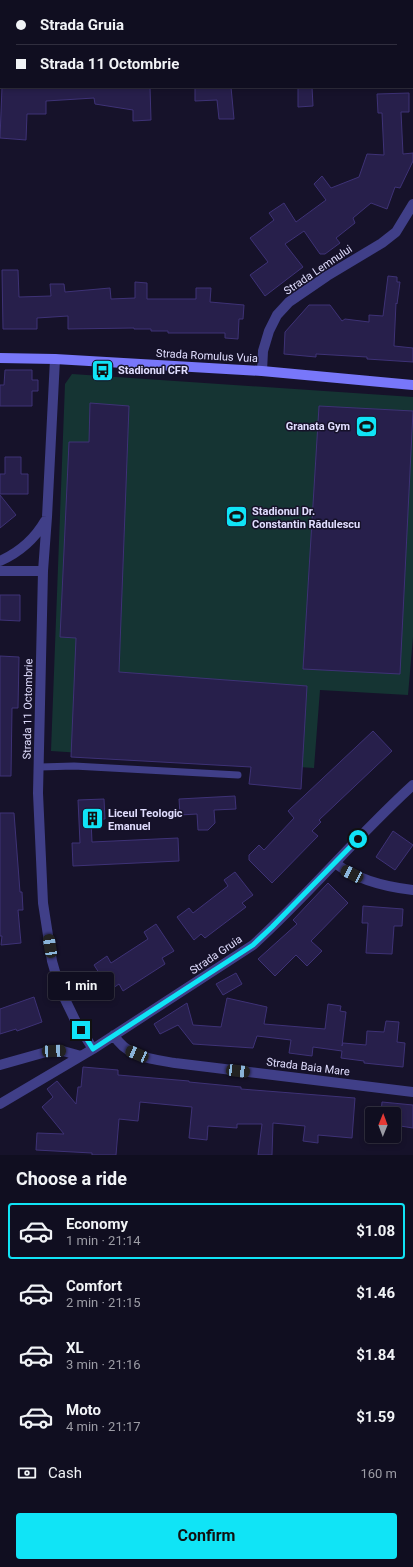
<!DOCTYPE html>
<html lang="en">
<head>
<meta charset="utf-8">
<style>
	:root { --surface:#100e20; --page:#1e1c2d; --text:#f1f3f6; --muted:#9c9ca5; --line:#302e3e; --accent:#10e4f6 }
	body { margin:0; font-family:Roboto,sans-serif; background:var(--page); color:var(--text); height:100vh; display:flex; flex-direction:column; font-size:15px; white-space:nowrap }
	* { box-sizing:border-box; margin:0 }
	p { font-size:13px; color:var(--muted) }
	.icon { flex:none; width:22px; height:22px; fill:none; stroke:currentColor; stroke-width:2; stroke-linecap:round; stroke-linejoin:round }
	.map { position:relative; height:1155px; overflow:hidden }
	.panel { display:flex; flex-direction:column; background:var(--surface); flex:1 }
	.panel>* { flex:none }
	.banner { position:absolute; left:0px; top:0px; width:413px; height:88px; box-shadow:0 2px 6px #0003,0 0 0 1px var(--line); display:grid; align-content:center; height:88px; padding:0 16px; background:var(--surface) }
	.needle { width:26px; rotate:1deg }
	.fabs { position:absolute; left:365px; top:1107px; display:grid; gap:8px }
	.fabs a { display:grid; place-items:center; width:36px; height:36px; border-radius:4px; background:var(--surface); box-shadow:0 2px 6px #0003,0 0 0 1px var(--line); font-size:20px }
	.end { position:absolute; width:18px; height:18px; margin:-9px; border:5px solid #10e4f6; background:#111; box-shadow:0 0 0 2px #111 }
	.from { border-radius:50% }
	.bubble { position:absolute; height:28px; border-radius:4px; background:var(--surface); box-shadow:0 2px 6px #0003,0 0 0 1px var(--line); font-size:13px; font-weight:700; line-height:28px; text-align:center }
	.car { position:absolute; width:12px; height:24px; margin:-12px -6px; border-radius:5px; box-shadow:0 0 3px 1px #0007; background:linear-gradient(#222 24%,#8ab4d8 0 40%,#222 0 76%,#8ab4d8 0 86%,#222 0) }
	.banner b { display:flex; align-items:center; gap:14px; height:38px; font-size:15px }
	.banner b+b { border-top:1px solid var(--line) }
	.banner i { width:10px; height:10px; background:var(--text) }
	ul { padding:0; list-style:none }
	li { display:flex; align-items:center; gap:12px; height:56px; margin:0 8px 6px; padding:0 8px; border:2px solid transparent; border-radius:4px }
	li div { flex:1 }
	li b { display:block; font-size:15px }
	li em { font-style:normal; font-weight:700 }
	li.selected { border-color:var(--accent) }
	li>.icon { width:36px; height:36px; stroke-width:1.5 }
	h2 { padding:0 16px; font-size:18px; line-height:48px }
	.pay { display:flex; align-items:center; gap:10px; height:44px; padding:0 16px; font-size:15px }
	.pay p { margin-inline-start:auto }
	.button { display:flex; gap:8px; margin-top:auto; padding:8px 16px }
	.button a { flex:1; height:46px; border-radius:4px; background:var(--accent); color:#111; font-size:16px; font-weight:700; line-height:46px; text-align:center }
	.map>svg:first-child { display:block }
	.green { fill:#153433 }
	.building { fill:#271f4b; stroke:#3e3276 }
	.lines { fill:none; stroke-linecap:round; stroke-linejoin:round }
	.lane { stroke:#403f88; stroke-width:7 }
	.street { stroke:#403f88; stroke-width:10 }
	.secondary { stroke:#7877fa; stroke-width:10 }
	.route { stroke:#10e4f6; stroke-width:5 }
	.labels { text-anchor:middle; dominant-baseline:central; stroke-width:3; stroke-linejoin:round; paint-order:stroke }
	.street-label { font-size:11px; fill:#e0ddfe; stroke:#16122a }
	.poi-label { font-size:11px; font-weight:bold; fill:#e0ddfe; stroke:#16122a; text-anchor:start }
</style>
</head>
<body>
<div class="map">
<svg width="413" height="1155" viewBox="0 0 413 1155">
	<rect width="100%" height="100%" fill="#16122a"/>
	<path class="green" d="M72,374L413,397V637L408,695L320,690L314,768L51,751L65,384Z"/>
	<path class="building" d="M2,87H150L151,120L133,121V110L95,104L94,98L46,101V114H27L26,140L0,138Z
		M195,87H231L234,119H219L217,100L195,101Z
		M298,87H312L313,106L298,107Z
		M409,93V112H401L403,154L413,153V161L400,188L395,187L387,209L371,203L353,218L355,223L336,238L340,243L325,254H320L304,231L285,244L303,267L265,296L250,275L268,262L250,238L274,220L269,213L284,203L296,222L326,200L314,184L322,176L331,188L359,177L367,154L384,155L382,113H378L377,94Z
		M2,270H18L19,297L51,296L50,284H64L65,292L110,288L111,299L135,298V282L147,283V299H196V288H211L210,302L244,305L243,319H239L238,339L225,338V333H168V331H151V329H134V328L68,329V316L37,318V329H3Z
		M388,276L397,277V282H400L397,304L396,303L394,346L413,348V362L367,359V357L316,354V357L284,354L285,332L309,305H330L342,321L345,319L369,322V315L383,316Z
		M5,370H32V380H38V391H32V406H0V385H4Z
		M90,403L129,406L119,672L307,686L301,789L249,784L251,767L71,757L76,638L60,637L69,442H89Z
		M319,406L413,411L400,674L303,669Z
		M5,457H21V474H28V494H0V474H5Z
		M0,495L16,515L0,528Z
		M0,595H20V621L0,620Z
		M0,656L19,657L18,708H12L11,776H0Z
		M373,731L392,751L319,820L321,822L312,831L318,836L272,883L249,860V855L259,845L264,850L294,818L288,811Z
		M235,796L236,809L214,810L215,823L208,830H198L197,814L180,815L179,799Z
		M104,799L105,819L91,820L92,842L178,838L179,861L73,866L72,843H80L78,800Z
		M0,813H14L20,892H22L23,910H18L21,943L1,945L2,936H0Z
		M393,831L413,845L395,870L376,857Z
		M235,872L253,895L242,903L246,907L205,938L201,934L194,940L177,917L189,908L193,913L228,886L224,880Z
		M328,883L348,903L311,941L322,951L307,966L296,955L275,976L258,959L297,924L293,920Z
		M363,906L403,909L402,926H394L392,954L366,953L368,923H362Z
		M156,924L174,951L162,958L165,964L123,991L119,984L110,990L94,965L107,956L111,963L148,939L144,932Z
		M236,973L242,984L223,995L216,984Z
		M34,997L42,1022L17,1031L16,1029L0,1034V1009Z
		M227,998L267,1007L264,1024L325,1029L328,1004L341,1006L340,1011L346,1012L342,1046L343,1043L366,1045L367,1031L384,1032L386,1021L399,1022L397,1042L405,1043L403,1067L364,1063V1061L341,1058L342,1051L313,1047L312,1056L289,1053L291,1040L257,1036L253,1048L193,1044L178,1025L160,1034L154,1024L187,1003L193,1025L221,1027Z
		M83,1067L118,1070V1075L189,1081V1082L241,1087V1089L355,1098L352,1138L318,1135V1143L303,1141L305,1126L273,1123L272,1155H258L262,1124H237V1128L208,1126L207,1140L189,1138L192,1107L140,1102L138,1121L119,1119L116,1155H92V1153L36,1150L37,1133L64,1134L42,1107L53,1097L47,1089L57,1081L76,1104L78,1087H81Z
		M382,1102L413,1105V1128L394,1125V1114H381Z"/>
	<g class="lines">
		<path class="lane" d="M40,767L74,766L238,775"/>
		<path class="street" d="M412,36H413
			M0,49H1
			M55,359L47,517L43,571L38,793L43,903L52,961L60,989L76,1022L93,1049
			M262,371L263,351L269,331L277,315L289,302L327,276L382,243L396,232L413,204
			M0,561C20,552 34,540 45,521
			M0,571H43
			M335,863C357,880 386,887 413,890
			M114,1035C126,1057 152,1059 175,1063L413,1092
			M0,1065L46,1052L63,1051L81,1056
			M0,1104L93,1049L253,945C309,894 357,836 413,785"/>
		<path class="secondary" d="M0,358L55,359L262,371L413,385"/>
	</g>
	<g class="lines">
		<path class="route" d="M81,1030L93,1049L253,945L272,927L358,839"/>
	</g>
	<defs>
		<symbol id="bus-square" viewBox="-11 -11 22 22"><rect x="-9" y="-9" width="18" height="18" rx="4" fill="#10e4f6" stroke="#16122a"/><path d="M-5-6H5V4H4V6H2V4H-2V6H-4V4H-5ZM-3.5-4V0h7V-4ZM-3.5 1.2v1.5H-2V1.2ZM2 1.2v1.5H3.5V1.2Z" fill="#111"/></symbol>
		<symbol id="stadium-square" viewBox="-11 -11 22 22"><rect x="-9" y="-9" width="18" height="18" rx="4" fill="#10e4f6" stroke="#16122a"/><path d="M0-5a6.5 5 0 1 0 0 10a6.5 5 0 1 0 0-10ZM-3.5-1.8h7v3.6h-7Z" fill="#111"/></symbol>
		<symbol id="building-square" viewBox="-11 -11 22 22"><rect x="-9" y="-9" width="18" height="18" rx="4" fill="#10e4f6" stroke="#16122a"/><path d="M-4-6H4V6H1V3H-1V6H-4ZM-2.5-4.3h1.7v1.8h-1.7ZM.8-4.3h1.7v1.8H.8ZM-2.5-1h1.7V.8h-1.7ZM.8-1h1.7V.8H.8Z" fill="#111"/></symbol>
	</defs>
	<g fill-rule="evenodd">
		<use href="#bus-square" x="90" y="358" width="25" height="25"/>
		<use href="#stadium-square" x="354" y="414" width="25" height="25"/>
		<use href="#stadium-square" x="224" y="504" width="25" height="25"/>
		<use href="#building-square" x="80" y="806" width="25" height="25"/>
	</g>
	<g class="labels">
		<g class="street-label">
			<text transform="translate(318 270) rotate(-34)">Strada Lemnului</text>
			<text transform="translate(207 356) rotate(3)">Strada Romulus Vuia</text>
			<text transform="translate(28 709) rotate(-89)">Strada 11 Octombrie</text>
			<text transform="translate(216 955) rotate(-34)">Strada Gruia</text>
			<text transform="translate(308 1067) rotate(7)">Strada Baia Mare</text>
		</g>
		<g class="poi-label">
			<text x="118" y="370">Stadionul CFR</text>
			<text x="350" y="426" text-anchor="end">Granata Gym</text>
			<text x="252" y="511">Stadionul Dr.<tspan x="252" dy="13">Constantin Rădulescu</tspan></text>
			<text x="108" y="813">Liceul Teologic<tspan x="108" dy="13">Emanuel</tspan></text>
		</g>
	</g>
</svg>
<div class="fabs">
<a><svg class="needle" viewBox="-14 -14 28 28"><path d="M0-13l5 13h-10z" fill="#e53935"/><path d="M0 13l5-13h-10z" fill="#9c9ca5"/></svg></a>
</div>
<i class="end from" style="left:358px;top:839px"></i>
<i class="end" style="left:81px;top:1030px"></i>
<div class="bubble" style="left:48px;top:972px;width:66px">1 min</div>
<i class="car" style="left:352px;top:874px;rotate:297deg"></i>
<i class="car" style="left:50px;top:946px;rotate:351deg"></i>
<i class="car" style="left:54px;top:1051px;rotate:87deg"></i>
<i class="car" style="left:137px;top:1054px;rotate:293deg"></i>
<i class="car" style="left:238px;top:1071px;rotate:97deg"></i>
<div class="banner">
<b><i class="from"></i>Strada Gruia</b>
<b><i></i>Strada 11 Octombrie</b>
</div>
</div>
<section class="panel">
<h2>Choose a ride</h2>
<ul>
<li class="selected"><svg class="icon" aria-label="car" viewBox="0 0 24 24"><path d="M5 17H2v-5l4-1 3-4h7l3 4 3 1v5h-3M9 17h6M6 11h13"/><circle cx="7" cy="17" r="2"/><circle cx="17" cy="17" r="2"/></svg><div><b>Economy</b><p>1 min · 21:14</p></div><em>$1.08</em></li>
<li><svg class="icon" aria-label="car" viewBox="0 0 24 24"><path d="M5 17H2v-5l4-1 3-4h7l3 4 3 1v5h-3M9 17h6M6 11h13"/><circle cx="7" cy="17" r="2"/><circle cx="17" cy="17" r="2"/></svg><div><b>Comfort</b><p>2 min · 21:15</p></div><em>$1.46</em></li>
<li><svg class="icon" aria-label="car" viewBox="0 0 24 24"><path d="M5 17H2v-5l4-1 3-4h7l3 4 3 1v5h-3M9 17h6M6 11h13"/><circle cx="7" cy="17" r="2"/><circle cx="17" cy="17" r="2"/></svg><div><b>XL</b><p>3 min · 21:16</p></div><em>$1.84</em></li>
<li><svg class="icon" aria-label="car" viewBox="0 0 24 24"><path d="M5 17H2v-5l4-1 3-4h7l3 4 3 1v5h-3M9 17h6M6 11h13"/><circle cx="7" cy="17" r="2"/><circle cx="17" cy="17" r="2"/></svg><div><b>Moto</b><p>4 min · 21:17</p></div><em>$1.59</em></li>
</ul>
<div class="pay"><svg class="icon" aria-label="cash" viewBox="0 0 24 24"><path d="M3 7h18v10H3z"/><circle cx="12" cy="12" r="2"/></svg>Cash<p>160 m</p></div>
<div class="button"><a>Confirm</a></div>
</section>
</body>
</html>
